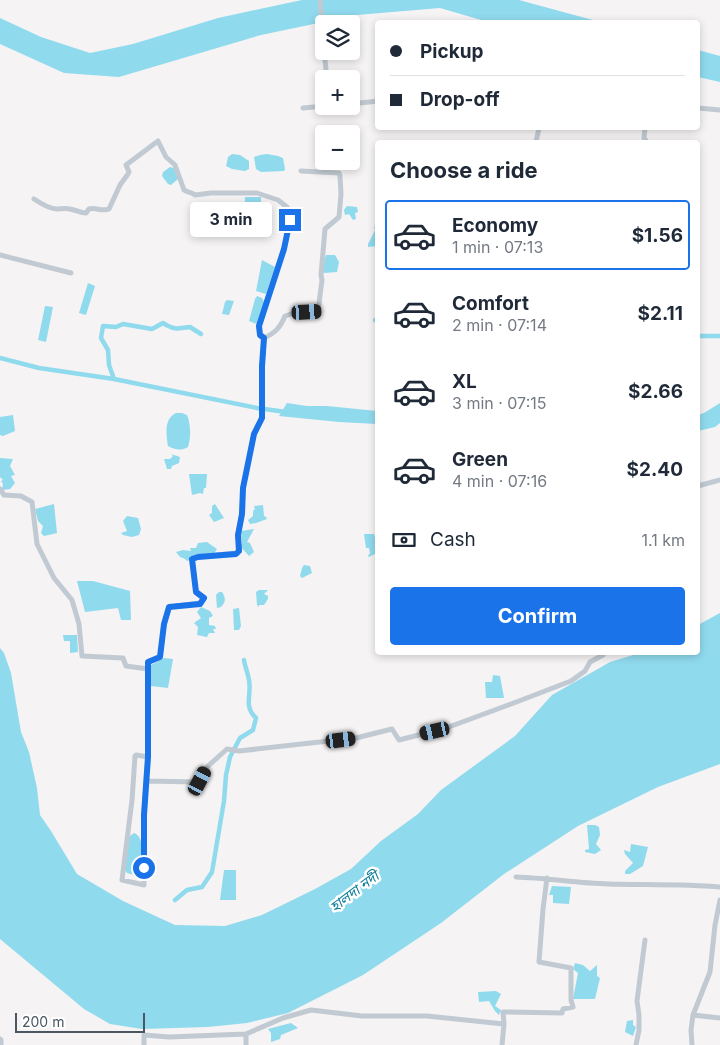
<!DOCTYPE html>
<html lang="en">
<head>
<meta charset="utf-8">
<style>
	:root { --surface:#fff; --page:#f2f2f3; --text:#1f2937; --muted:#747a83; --line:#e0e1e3; --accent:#1a73e8 }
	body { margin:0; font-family:Inter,"Noto Sans Bengali",sans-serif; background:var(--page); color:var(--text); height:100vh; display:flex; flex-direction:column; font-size:19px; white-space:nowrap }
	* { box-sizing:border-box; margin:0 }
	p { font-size:16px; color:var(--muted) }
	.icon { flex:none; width:28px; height:28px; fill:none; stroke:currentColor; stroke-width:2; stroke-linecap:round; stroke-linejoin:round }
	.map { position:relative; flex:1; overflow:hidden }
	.panel { position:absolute; left:375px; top:140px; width:325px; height:515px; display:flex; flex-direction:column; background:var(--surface); border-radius:5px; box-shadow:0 2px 8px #0003 }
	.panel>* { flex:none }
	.banner { position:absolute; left:375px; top:20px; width:325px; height:110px; border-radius:5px; box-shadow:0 2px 8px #0003; display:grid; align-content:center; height:110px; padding:0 15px; background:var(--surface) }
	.tools { position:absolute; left:315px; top:15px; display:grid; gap:10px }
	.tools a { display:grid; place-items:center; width:45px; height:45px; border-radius:5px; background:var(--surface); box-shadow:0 2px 8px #0003; font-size:25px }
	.scale { position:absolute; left:15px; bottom:12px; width:130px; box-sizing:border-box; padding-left:5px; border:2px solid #4a5661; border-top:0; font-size:14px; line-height:18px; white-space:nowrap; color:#4a5661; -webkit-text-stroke:4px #fff; paint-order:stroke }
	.end { position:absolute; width:22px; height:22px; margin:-11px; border:6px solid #1a73e8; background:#fff; box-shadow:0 0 0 2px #fff }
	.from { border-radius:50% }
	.bubble { position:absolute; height:35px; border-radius:5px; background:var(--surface); box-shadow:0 2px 8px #0003; font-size:16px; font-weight:700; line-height:35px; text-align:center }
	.car { position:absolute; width:15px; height:30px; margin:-15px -8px; border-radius:6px; box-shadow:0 0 4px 1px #0007; background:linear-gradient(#222 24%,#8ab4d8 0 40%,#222 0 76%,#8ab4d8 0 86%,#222 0) }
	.banner b { display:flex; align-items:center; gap:18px; height:48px; font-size:19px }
	.banner b+b { border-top:1px solid var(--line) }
	.banner i { width:12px; height:12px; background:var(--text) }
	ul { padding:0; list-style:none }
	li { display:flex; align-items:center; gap:15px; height:70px; margin:0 10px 8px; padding:0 5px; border:2px solid transparent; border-radius:5px }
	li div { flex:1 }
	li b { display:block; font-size:19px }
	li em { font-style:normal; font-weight:700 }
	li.on { border-color:var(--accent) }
	li>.icon { width:45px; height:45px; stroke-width:1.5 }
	h2 { padding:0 15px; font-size:22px; line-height:60px }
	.pay { display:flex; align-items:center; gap:12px; height:55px; padding:0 15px; font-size:19px }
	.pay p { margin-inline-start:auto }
	.cta { display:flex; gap:10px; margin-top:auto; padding:10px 15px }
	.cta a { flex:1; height:58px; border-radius:5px; background:var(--accent); color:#fff; font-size:20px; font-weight:700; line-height:58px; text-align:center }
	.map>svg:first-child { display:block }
	.water { fill:#90daee }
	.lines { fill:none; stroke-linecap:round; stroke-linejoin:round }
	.canal { stroke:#90daee; stroke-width:4.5 }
	.street { stroke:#c1cad2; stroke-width:5 }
	.route { stroke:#1a73e8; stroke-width:6 }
	.labels { text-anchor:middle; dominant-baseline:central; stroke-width:5; stroke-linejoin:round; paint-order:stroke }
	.water-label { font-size:14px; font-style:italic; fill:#0c7c9b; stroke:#fff }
</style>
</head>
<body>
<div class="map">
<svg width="720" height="1045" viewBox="0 0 720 1045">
	<rect width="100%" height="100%" fill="#f5f3f3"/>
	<path class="water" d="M302,0H519L600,22H488L440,8L357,15L261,35L119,77L64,73L0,44V18L41,37L90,53L133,44L218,18Z
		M698,50L720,56V82L698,77Z
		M232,154L240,155L249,161V169L245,171L232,169L226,166L228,157Z
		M267,154L278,156L283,158L285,169L284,171L261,172L256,169L254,157L260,155Z
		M170,167L174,168L178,179L171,185L168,184L162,176L163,172Z
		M245,197H261V215L251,221L244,219Z
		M347,206L357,207L358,212L355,213L356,219L353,220L349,214L345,215L344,210Z
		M376,225H377V246L368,247V244L375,230L374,227Z
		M326,255H335L339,262L337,272L324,273L322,269Z
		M262,260L275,267L266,294L256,291Z
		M88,283L95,286L86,315L79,313Z
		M257,296L262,298L264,302L257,324L249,321L255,299Z
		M227,300L234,301L229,315L222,314L225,302Z
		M45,306L53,307L46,342L38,340Z
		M287,403L307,406H327L377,411V424L339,422L279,416Z
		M720,403V423L715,427L698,431V415L704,413Z
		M176,413H182L187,415C191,425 191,437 188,447C181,451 175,450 168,446C166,435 164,418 176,413Z
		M13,415L15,431L3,436L0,435V417Z
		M171,454L180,457L179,463L172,466L171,469H167L164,459H170L173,456Z
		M0,458L13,459L10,466L15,475L11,476L15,483L10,489L2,490L3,484L1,481L3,480L0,477Z
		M189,474H207L206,488H204L203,494L200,493L192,495Z
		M54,504L57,533L44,536L41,533L43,526L38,521L35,509Z
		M215,504L224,518L214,522L209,515L212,513V506Z
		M263,505L264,516L266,517L267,519L256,523L250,524L248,520L253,516V511L255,509L254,506Z
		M127,516L138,518L141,529L139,535L132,537L123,535L121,533L127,531L123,521Z
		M254,529L247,542L250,543L254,552L249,556L239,545L242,544L241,531Z
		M364,534H374L377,545V553L369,557L368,556L370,553L369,548H366Z
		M207,542L217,549L213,555L192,558L190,556V560L187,561L185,559L180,557L176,552L183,550L191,551L190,548H196L198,543Z
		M304,565L310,566L312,573L302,578L300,576L302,568Z
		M77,581H93L130,591L131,620H121L118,608L85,612Z
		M259,590H268L264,594L268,596V599L264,605H259V607L257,605L256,592Z
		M219,592H222C226,598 226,602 221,607L217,608L216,595Z
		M201,607L210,611L213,616L209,618V625L215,626L216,629H213L215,633H209L207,637L197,635L198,627L194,623L201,618L197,612Z
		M239,608L241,626L239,630H234L233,609Z
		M720,613V764L658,787L578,826L504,874L441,923L363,975L288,1013L247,1023L208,1027L142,1029L110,1024L84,1009L0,939V648L4,653L11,673L21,732L29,752L37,788L40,815L51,831L77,874L123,901L175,925L225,926L262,915L315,889L351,869L381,841L418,814L441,790L515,736L552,695L610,662L640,653L698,652V625Z
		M63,635H77L78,652L70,653V641H64Z
		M164,658L173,659L168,688L151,686V665Z
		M493,675L500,676L504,698H486L485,682H492Z
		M587,825H595L599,827L600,835L596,844L601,850L595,854L585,852V850L589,849Z
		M134,833C146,837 141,860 140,871L139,874L134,875L127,873L125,870L128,839L131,835Z
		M631,844L648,847L643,866L630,874H625V871L633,863L625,854L624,850L630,852Z
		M224,870H236V900H220Z
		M552,886L571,887L569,904L553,903V895H549Z
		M575,963L583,965L590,971L597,965V976L600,978L595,999H573L578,973L573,969Z
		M496,991L501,994L495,1006L501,1010L499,1015L495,1011L489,1001L479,1002L478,992Z
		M633,1020V1025L636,1027L633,1036L625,1032L627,1021Z
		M291,1023L298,1028L281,1035L280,1039L271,1042V1033L268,1029Z"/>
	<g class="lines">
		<path class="canal" d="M375,320L378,321
			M698,336H720
			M0,358L39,368L114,379L257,408L286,412
			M114,379L109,365L108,350L101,338L103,326L116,327L123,324L152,329L163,323C174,330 177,329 190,327L201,334
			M175,900L187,890L202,887L212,872L224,801L226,775L230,757L240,738L253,730L256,718C243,706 252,695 249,680C248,673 245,667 244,660"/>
		<path class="street" d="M320,0L324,44
			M324,51L327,79
			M351,104L378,101
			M303,108L325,106
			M698,108L720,110
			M645,128L644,138L647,142
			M536,142L539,128
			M301,171L339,173L340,176L341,194L339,217L325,229L321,275L322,280L318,311L297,312L285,316C280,328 275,333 264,338L262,366V418L254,434L243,488L242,514L238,535L239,551L236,553L198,557L192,559L196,592L204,598L200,603L169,607L164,625L160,657L148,662V757L136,755L135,756L132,800L122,880L144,885V815L146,781L198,782L200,781L208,766L227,749L239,751L356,738L392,729L399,740L446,728L519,701L571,681L585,671L590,662L603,655L602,652
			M34,199C40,203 50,209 57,209C61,209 65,208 70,209C76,210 80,213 86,213L89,209C96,207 102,212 109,209L120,185L128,174L129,172L126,165L158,141L166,157L175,165L184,190C188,193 192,192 195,195L211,193H257L278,200L287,207L290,220L284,249L259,326L260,335L264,338
			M0,255L71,273
			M698,486L720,480
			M0,489L4,495L21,496L32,502L37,544L54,578L72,600L79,624L82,656L123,658L126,666L148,669
			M146,781L148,757
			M516,877C547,878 577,883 608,884C645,885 683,884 720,887
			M693,1015L710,972L715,925L720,900
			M0,1039L1,1040V1045
			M144,1045V1035L169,1037L246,1034L283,1018L311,1010L362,1016H427L504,1024L503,1012L562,1013L563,1009L573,1007L571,1000V968L539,962L543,909L547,878
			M246,1045V1034
			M502,1045L504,1024
			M636,1045L639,1030V1015L637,1001L645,940
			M692,1045L691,1030L693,1015L720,1018"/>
	</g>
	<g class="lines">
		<path class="route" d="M144,868V815L148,757V662L160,657L164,624L169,607L200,604L204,598L196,592L192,559L198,557L236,554L239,551L238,535L242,514L243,488L254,434L262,418V366L264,338L260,335L259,326L284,249L290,220"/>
	</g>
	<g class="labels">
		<g class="water-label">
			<text transform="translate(354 891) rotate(-37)">হালদা নদী</text>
		</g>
	</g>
</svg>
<div class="tools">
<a><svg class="icon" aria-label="layers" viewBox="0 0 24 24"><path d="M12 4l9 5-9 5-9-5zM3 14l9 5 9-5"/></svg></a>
<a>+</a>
<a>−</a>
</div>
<div class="scale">200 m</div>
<i class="end from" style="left:144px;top:868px"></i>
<i class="end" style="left:290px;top:220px"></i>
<div class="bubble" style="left:190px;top:202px;width:82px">3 min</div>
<i class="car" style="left:307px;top:312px;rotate:87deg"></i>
<i class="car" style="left:435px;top:731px;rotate:257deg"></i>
<i class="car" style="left:341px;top:740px;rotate:83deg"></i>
<i class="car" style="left:200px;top:781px;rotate:28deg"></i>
<div class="banner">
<b><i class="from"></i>Pickup</b>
<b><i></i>Drop-off</b>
</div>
<section class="panel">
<h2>Choose a ride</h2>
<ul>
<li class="on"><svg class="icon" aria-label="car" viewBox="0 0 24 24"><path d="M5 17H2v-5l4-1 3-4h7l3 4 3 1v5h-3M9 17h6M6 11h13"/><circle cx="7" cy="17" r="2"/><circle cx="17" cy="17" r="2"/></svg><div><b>Economy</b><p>1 min · 07:13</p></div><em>$1.56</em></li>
<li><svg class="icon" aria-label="car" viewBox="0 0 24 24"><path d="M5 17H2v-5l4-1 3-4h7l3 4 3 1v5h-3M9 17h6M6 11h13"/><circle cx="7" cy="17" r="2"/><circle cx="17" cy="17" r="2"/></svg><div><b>Comfort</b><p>2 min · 07:14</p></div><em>$2.11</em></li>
<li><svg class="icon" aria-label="car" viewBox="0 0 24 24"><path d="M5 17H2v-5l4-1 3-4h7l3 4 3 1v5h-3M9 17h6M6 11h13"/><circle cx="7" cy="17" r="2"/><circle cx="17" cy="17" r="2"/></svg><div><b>XL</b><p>3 min · 07:15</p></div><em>$2.66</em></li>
<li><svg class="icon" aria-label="car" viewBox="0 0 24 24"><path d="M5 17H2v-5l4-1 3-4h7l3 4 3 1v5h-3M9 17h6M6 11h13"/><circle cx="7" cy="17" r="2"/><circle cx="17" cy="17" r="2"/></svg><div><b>Green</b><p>4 min · 07:16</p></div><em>$2.40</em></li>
</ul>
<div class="pay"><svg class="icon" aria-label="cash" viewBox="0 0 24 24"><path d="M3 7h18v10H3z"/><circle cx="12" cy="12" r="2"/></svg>Cash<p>1.1 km</p></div>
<div class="cta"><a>Confirm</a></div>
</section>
</div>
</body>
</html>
